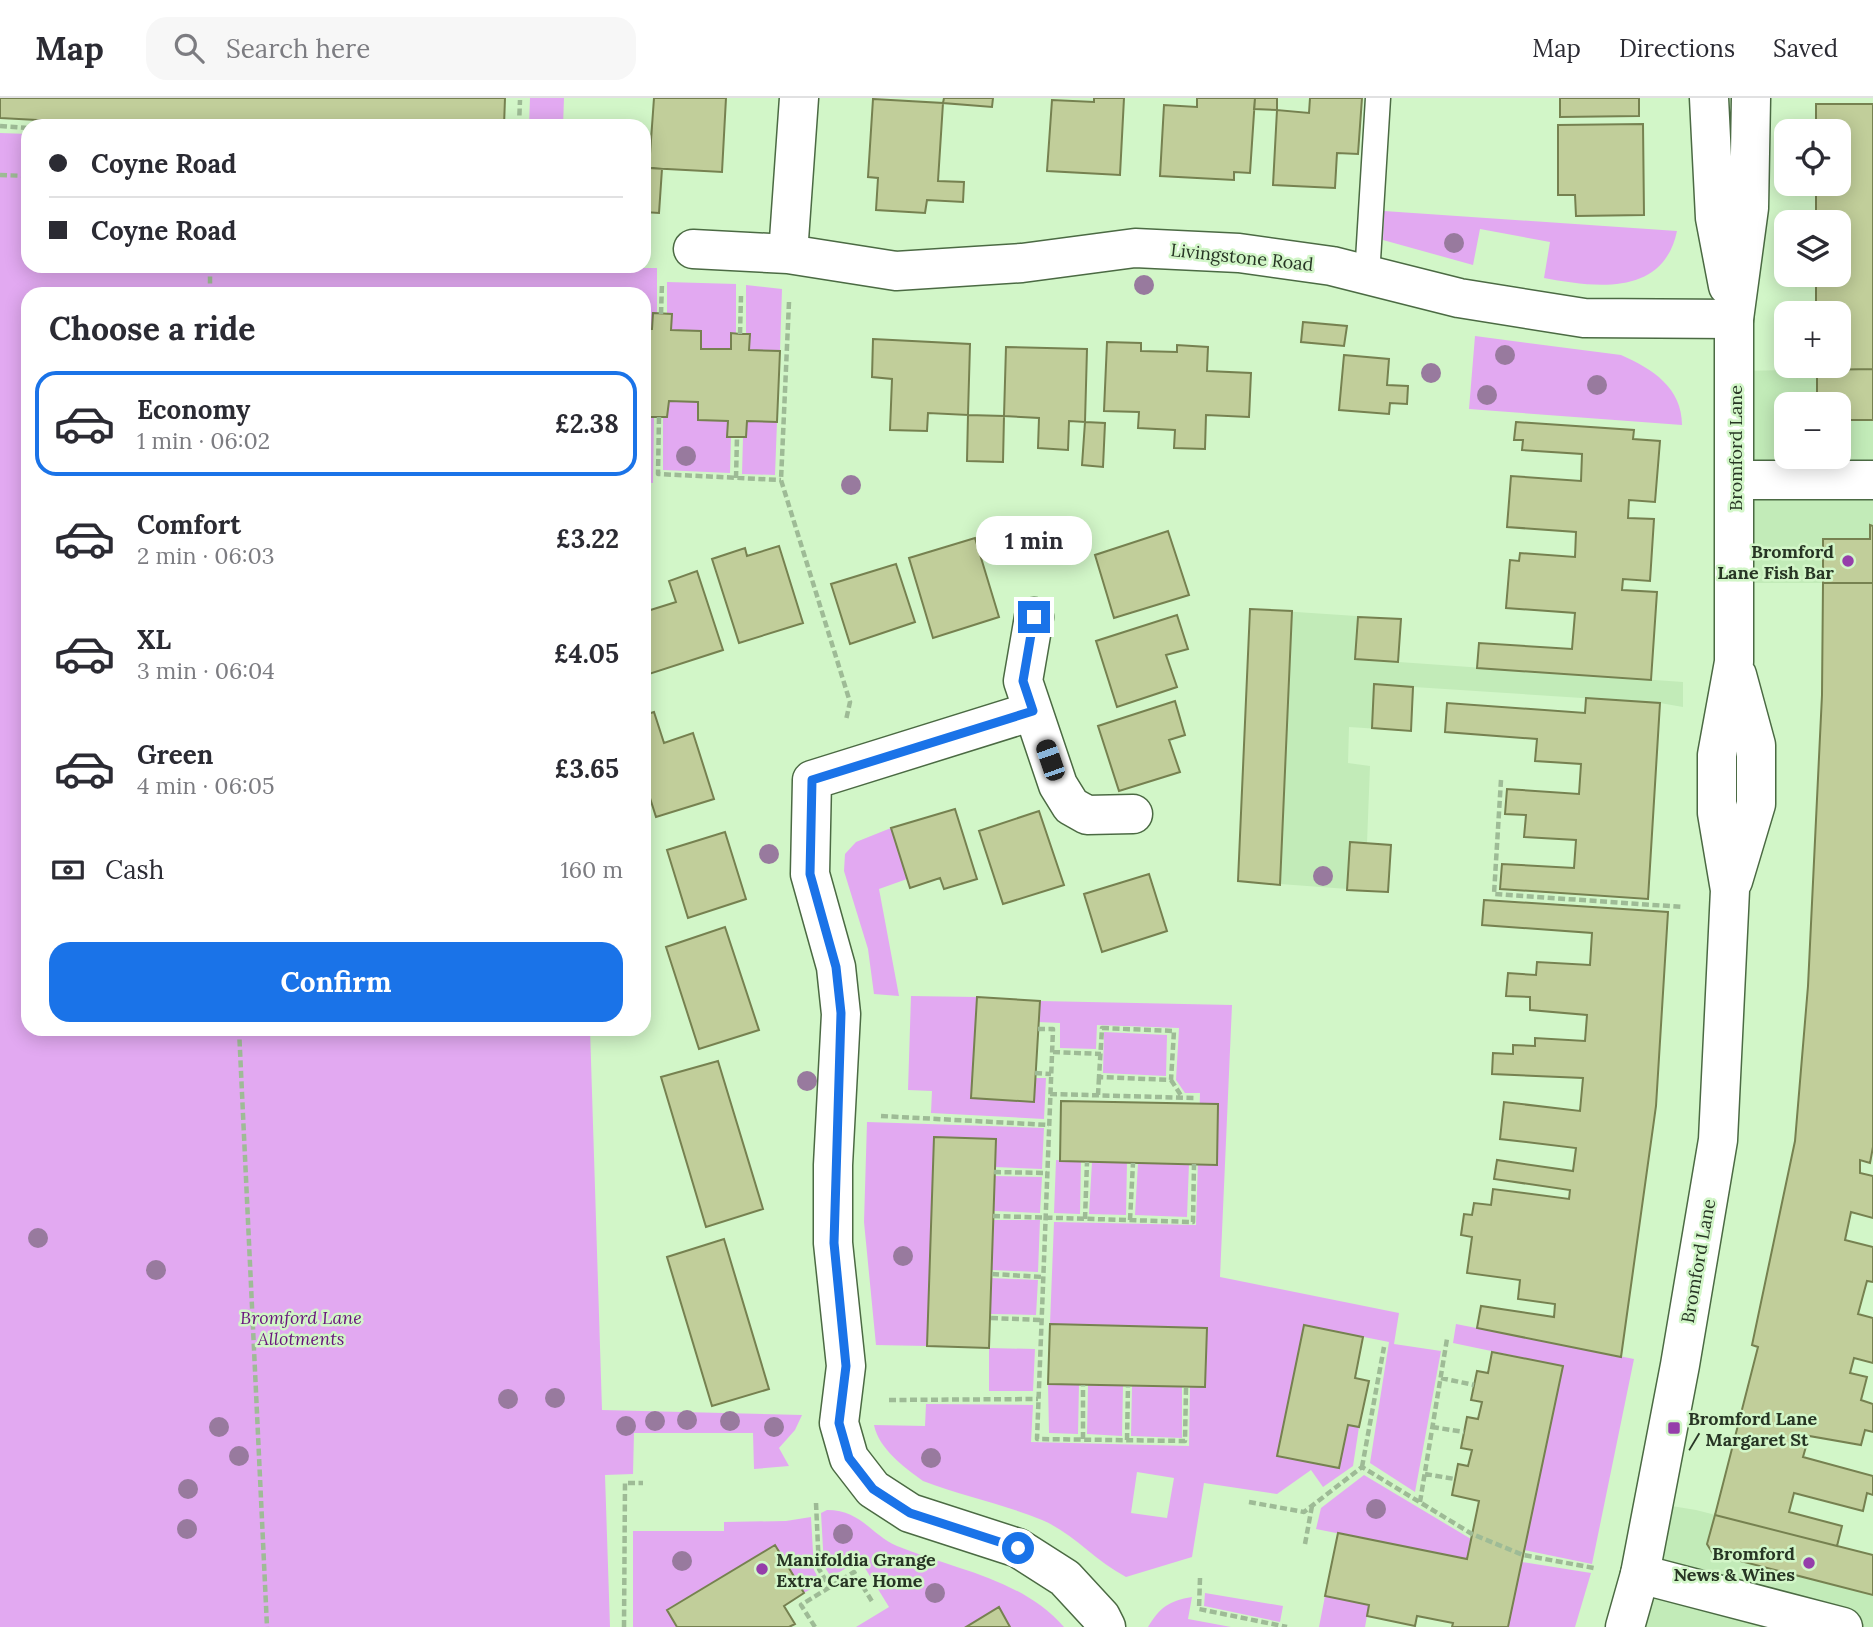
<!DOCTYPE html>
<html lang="en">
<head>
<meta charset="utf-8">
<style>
	:root { --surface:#fff; --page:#f7f7f7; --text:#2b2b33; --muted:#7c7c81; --line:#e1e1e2; --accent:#1a73e8 }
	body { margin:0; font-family:Lora,serif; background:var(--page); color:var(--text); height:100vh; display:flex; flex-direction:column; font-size:26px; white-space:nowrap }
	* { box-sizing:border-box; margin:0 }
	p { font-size:23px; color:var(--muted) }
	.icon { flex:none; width:38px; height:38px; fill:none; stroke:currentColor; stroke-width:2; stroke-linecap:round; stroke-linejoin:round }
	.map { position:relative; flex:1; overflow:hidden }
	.panel { position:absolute; left:21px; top:189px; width:630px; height:749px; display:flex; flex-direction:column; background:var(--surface); border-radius:21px; box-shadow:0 4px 18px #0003 }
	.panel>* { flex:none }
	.banner { position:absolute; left:21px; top:21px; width:630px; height:154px; border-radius:21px; box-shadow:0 4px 18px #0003; display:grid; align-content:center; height:154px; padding:0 28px; background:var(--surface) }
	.fabs { position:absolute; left:1774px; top:21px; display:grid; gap:14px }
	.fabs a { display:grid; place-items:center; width:77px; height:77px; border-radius:14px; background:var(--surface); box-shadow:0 4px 18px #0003; font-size:35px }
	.end { position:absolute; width:32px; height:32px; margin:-16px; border:9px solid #1a73e8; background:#fff; box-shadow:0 0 0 4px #fff }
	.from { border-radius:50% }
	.bubble { position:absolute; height:49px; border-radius:21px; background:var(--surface); box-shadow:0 4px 18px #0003; font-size:23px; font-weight:700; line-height:49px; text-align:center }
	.car { position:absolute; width:21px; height:42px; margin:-21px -10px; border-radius:9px; box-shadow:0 0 5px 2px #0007; background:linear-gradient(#222 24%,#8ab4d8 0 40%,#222 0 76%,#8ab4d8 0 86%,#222 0) }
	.banner b { display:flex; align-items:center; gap:24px; height:66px; font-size:26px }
	.banner b+b { border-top:2px solid var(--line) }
	.banner i { width:18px; height:18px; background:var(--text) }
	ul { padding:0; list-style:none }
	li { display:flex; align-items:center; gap:21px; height:105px; margin:0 14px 10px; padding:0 14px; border:4px solid transparent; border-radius:21px }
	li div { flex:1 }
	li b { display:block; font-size:26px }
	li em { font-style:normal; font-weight:700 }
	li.current { border-color:var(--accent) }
	li>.icon { width:63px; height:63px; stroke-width:1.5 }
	h2 { padding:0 28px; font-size:32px; line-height:84px }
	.pay { display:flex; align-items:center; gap:18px; height:77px; padding:0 28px; font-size:26px }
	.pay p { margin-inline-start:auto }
	.primary-button { display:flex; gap:14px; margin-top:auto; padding:14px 28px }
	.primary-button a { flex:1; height:80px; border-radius:21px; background:var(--accent); color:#fff; font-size:28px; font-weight:700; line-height:80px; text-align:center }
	header { display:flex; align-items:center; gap:42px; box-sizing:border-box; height:98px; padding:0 35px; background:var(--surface); border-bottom:2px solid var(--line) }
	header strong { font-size:33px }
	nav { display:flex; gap:38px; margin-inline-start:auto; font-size:24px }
	.search { width:490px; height:63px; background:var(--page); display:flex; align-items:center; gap:18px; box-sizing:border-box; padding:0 24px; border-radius:21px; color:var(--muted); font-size:26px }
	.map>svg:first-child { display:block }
	.built { fill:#c2ebb8; fill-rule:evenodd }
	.green { fill:#e2a9f1; fill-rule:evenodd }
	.building { fill:#c1ce9a; stroke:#768150; stroke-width:2 }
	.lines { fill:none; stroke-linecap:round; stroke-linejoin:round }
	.service-casing { stroke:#4b6a43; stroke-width:27 }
	.minor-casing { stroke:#4b6a43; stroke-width:41 }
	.tertiary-casing { stroke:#4b6a43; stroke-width:41 }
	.path { stroke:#9ebb96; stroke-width:4.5; stroke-dasharray:7 3.5; stroke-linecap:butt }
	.service { stroke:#fff; stroke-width:24 }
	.minor { stroke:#fff; stroke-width:38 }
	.tertiary { stroke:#fff; stroke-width:38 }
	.tree { fill:#987a9e }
	.route { stroke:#1a73e8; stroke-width:9 }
	.poi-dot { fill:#953eaa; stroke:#d2f6c8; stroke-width:2.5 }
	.labels { text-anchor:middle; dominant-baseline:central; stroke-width:5; stroke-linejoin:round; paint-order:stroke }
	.street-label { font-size:18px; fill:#273524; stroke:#d2f6c8 }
	.poi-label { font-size:18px; font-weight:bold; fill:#273524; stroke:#d2f6c8; text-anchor:end }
	.park-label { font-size:18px; font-style:italic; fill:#69147c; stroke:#d2f6c8 }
</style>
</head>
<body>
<header>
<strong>Map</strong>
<div class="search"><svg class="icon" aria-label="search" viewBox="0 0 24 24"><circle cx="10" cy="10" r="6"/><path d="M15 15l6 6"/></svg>Search here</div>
<nav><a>Map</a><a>Directions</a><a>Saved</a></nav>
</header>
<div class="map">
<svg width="1873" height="1529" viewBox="0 0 1873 1529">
	<rect width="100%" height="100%" fill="#d2f6c8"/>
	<path class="built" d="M1873,271V485H1735V273ZM1787,306H1839V359H1787Z
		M1250,511L1401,521L1399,564L1683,584V609L1660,605L1414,589L1411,633L1349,629L1348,665L1370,668L1367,745L1391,747L1388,794L1238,783Z
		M1653,1405L1696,1412L1873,1457V1529H1625Z"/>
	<path class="green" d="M530,0H564L563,28H529Z
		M0,35L28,36V168L657,170V215L653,216L652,231H644V196H28V931H590L602,1312L802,1317L795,1332L779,1350L789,1368L754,1371L753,1335H634L633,1376L605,1377L610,1529H0Z
		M1384,113L1677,133C1663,200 1593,189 1544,180L1550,144L1480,131L1473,167L1383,142Z
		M667,184L736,186V235L731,236V251H701V233L671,232L672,216L667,215Z
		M746,187L782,191L780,253L749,252L750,237L746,236Z
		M1475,238L1621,257C1653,271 1682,290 1682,327L1469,311Z
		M644,302H649V318L654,319L653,385L644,384Z
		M669,303L698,304L728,323L727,339H731L730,375L663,372V319H667Z
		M747,323L777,324L775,377L742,376L743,340L746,339Z
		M891,730L907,781L879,791L899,898L874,896L868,851L844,773L845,756L856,744Z
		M911,898L977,899L971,1000L1033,1004L1035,980H1046L1044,1021L931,1015L932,993L908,992Z
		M1040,903L1232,907L1220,1179L1399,1215L1394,1246L1441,1253L1415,1394L1370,1365L1389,1244L1304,1227L1278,1357L1339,1369L1348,1327L1359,1329L1353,1368L1323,1389L1311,1372L1277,1396L1204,1385L1192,1459L1126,1479C1094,1462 1073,1435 1042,1422C1003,1406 962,1398 923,1383C904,1369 879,1351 874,1327L925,1328L926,1306L1033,1307L1031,1344L1189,1348L1190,1289H1205L1207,1230L1050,1226L1054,1124L1196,1127L1200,995H1185L1176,982L1179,930L1097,927L1096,951L1060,950V925L1038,924ZM1137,1374L1174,1380L1167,1420L1131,1415Z
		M1104,934L1167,937L1166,978L1103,975Z
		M867,1024L1044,1030L1042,1071L995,1069L934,1040L927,1248L876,1247L864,1124Z
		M1056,1062L1081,1063L1080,1116L1054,1115Z
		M1092,1064H1127L1126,1117L1089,1116Z
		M1138,1065L1189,1066L1187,1119L1135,1117Z
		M995,1078L1042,1079L1040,1115L994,1113Z
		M994,1122H1040L1038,1174L992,1172Z
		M991,1180L1038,1182L1036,1217L991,1216Z
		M1456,1226L1634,1261L1592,1466L1524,1452L1563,1268L1453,1245Z
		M989,1250L1035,1251L1033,1293H989Z
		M1048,1286L1079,1287L1078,1336L1049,1335Z
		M1088,1287L1123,1288L1122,1338L1087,1336Z
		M1132,1288L1182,1289V1340L1131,1338Z
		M1364,1377L1471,1441L1467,1461L1316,1431L1321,1410Z
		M827,1412C861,1412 870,1436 897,1448C955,1472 1021,1480 1064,1529H1010L999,1510L966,1529H856L889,1509L860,1462L831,1479L824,1468L821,1415Z
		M811,1419L814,1472L821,1485L804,1495L775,1447L667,1511L677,1529H633V1433H724V1424L786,1423Z
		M1522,1464L1591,1475L1575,1529H1508Z
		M1205,1495L1283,1508L1280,1524L1204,1508Z
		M1325,1498L1369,1507L1365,1529H1319Z
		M1192,1499L1188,1521L1231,1529H1148C1160,1509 1169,1503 1192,1499Z"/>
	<path class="building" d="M0,0H505L504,28H150L0,20Z
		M654,0H726L722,74L649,70Z
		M944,0H993L992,9L943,5Z
		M1094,0H1124L1120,77L1047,73L1052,2L1094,4Z
		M1197,0H1255L1250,75L1234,74V82L1160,78L1164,7L1197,9Z
		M1255,0H1277V12L1254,11Z
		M1310,0H1362L1358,56L1337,55L1335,90L1273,87L1277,12L1309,15Z
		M1560,0H1639V18L1560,19Z
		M873,1L943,5L938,83L964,84L963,104L927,102L925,115L876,112L878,80L868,79Z
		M1816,6H1873V271L1817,272V268H1839V215H1816V177H1839V124H1816V86H1839V33H1816Z
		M1643,26L1644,117L1576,118L1575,97H1558V27Z
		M644,69L662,71L659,115L644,114Z
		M653,215L672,216L671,232L701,233V251H731V235L740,236H750L749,252L780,253L777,324L747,323L746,339H727L728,323L698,322V304L669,303L667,319H649V302H644V231H652Z
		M1303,224L1347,228L1344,248L1301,244Z
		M873,241L970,246L968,317L928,315L927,333L890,332L892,281L872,279Z
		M1107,244L1141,245V253L1177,254V247L1208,249L1207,273L1251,275L1249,319L1206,317L1205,351L1174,350L1175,332L1138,330L1139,314L1104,313Z
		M1006,249L1087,251L1085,324L1069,323L1068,352L1038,350L1039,320L1004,318Z
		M1344,257L1389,261L1387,287L1408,288L1407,306L1390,305L1389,316L1339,312Z
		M1873,271V322H1839V306H1817V272Z
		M968,317L1004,318L1003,364L967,363Z
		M1085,324L1105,325L1103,369L1082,367Z
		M1516,324L1634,332L1633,341L1660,343L1655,404L1629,402L1628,420L1654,421L1650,483L1623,481L1622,492L1657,494L1651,582L1477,570L1479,545L1572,551L1575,515L1506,510L1510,462L1519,463L1520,455L1575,459L1576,434L1507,429L1511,378L1581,383L1582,356L1522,352L1523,342H1514Z
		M1870,427L1873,428V485H1823V441H1870Z
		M1168,433L1189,497L1114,520L1095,457Z
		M975,440L999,519L933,540L909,460Z
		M779,448L803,525L739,545L712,461L745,450L747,458Z
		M896,466L915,524L850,546L831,486Z
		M697,473L723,552L646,577L644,514L676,504L669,483Z
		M1823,485H1873V1049L1870,1065L1860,1062V1075L1873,1078V1120L1851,1114L1845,1142L1873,1149V1184L1867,1183L1858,1216L1873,1220V1265L1854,1260L1850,1275L1867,1279L1861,1302L1873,1306V1334L1865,1332L1861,1347L1809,1338L1803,1359L1873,1378V1397L1867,1395L1863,1413L1794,1395L1789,1414L1842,1428L1837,1448L1715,1417L1758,1249L1752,1247L1795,1043L1808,888L1822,597Z
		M1250,511L1292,513L1280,787L1238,783Z
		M1177,517L1188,551L1166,557L1177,589L1117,609L1096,543Z
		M1358,519L1401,521L1398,564L1355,561Z
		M1374,586L1413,589L1411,633L1372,630Z
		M1586,600L1660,605L1648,801L1500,791L1502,766L1574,770L1576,742L1524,739L1526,717L1505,716L1507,691L1579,696L1581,666L1535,663L1537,641L1445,634L1447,605L1585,615Z
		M1175,603L1185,637L1169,642L1180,674L1119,693L1098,628Z
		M654,614L664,645L693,635L714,701L656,719L644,681V617Z
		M955,711L977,781L944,791L940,780L910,790L891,730Z
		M1039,713L1064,787L1003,806L979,733Z
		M725,734L746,801L688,820L667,752Z
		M1350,744L1391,747L1388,794L1347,792Z
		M1149,776L1167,833L1102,854L1084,796Z
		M1484,802L1668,814L1656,1008L1621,1259L1477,1230L1481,1208L1554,1219L1555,1206L1518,1201L1520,1182L1467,1175L1472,1139L1461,1137L1464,1116L1472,1117L1474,1105L1491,1107L1493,1091L1569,1101L1570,1092L1494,1081L1497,1062L1573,1073L1576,1050L1500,1041L1504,1004L1580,1013L1583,980L1492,976L1493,955L1513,956V947L1535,948V940L1585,943L1587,917L1530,912V899L1506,898L1508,875L1536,877L1537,864L1590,867L1592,835L1482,827Z
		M725,829L759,932L699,951L666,849Z
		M977,899L1040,903L1034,1004L971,1000Z
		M718,963L763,1111L706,1129L661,979Z
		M1061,1003L1218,1006L1217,1067L1060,1063Z
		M934,1039L996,1041L989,1250L927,1248Z
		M724,1141L769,1291L712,1308L667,1159Z
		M1050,1226L1207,1230L1205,1289L1048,1286Z
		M1304,1227L1363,1239L1355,1280L1369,1283L1359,1329L1348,1327L1339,1370L1277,1358Z
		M1492,1254L1563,1268L1508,1529H1452L1453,1525L1417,1518L1415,1528L1367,1518L1369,1507L1325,1498L1338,1435L1467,1461L1479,1403L1452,1397L1458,1366L1468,1368L1472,1352L1461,1350L1467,1319L1478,1321L1482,1304L1471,1302L1477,1273L1488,1275Z
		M1715,1417L1873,1457V1497L1713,1456L1707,1446Z
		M775,1447L804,1495L784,1508L795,1526L789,1529H677L667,1512Z
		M999,1509L1010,1529H966Z"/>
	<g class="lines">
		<defs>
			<path id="service" d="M1367,178L1378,0"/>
			<path id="minor" d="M693,151L788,156L896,173L1022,165L1135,150L1239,155L1332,168L1459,200L1584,220L1734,221
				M788,156L799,0
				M1736,382H1873
				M1034,519L1023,583L1058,687L1071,708L1087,717L1133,716
				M1033,613L812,682L810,776L836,869L841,916L833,1067V1145L846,1268L839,1325L849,1360L873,1391L910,1415L1018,1450L1065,1480L1101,1519L1106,1529
				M1640,1476L1843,1529"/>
			<path id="tertiary" d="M1709,0L1715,120L1728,188
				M1733,783L1756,706V647L1737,577
				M1625,1529L1640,1476L1680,1267L1718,1042L1730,792L1717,715V657L1734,564V221L1749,110L1751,0"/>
		</defs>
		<use href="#service" class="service-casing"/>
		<use href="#minor" class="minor-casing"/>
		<use href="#tertiary" class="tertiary-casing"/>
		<path class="path" d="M0,28L28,30
			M519,28L520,2
			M0,77L28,78
			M210,168V196
			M789,204L781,382L850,604L846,622
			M661,216L662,185
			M740,236L741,198
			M659,319L658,376L781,382
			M736,380L737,339
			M1501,682L1494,796L1683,809
			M1102,930L1174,933L1171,982L1099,979Z
			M239,931L267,1529
			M1038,931H1053L1037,1341L1185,1343L1186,1290
			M1053,954L1101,956
			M1035,975L1051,976
			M1171,982L1182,999
			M1050,996L1195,1000
			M1098,997L1099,979
			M881,1018L1049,1027
			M994,1074L1047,1075
			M993,1118L1193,1124L1194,1066
			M1085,1121L1087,1064
			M1130,1122L1133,1065
			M992,1176L1043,1179
			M991,1220L1042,1222
			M1441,1280L1474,1287
			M889,1302L1038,1301
			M1432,1329L1464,1334
			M1083,1341V1287
			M1127,1342L1128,1288
			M1362,1369L1384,1249
			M1425,1376L1455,1381
			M1249,1404L1304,1414L1362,1369L1472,1436L1523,1457L1594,1470
			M1420,1404L1447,1241
			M816,1405L819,1471L830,1490
			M1305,1446L1312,1408
			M1200,1480L1199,1511L1287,1529
			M624,1529L625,1385H643
			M815,1529L801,1507L854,1474L873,1505"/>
		<use href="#service" class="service"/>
		<use href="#minor" class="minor"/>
		<use href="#tertiary" class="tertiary"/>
	</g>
	<g class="tree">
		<circle cx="1454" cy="145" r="10"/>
		<circle cx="1144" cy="187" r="10"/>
		<circle cx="1505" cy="257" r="10"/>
		<circle cx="1431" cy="275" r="10"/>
		<circle cx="1597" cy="287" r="10"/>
		<circle cx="1487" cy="297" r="10"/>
		<circle cx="686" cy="358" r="10"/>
		<circle cx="851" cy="387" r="10"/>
		<circle cx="769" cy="756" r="10"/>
		<circle cx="1323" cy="778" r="10"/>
		<circle cx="807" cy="983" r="10"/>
		<circle cx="38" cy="1140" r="10"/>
		<circle cx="903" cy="1158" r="10"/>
		<circle cx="156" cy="1172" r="10"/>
		<circle cx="555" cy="1300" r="10"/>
		<circle cx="508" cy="1301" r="10"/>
		<circle cx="687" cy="1322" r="10"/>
		<circle cx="655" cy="1323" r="10"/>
		<circle cx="730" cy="1323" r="10"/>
		<circle cx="626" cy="1328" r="10"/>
		<circle cx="219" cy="1329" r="10"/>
		<circle cx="774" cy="1329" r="10"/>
		<circle cx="239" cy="1358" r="10"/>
		<circle cx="931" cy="1360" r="10"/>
		<circle cx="188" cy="1391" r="10"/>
		<circle cx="1376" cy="1411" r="10"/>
		<circle cx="187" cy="1431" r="10"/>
		<circle cx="843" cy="1436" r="10"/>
		<circle cx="682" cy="1463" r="10"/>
		<circle cx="935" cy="1495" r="10"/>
	</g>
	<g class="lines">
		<path class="route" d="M1018,1450L910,1415L873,1391L849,1360L839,1325L846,1268L834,1145L841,915L836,869L810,776L812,682L1033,613L1023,583L1034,519"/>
	</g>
	<g class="poi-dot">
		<circle cx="1848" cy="463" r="7"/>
		<rect x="1667" y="1323" width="14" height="14" rx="3.5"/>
		<circle cx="1809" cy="1465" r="7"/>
		<circle cx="762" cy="1471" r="7"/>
	</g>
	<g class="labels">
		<g class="street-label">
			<text transform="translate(1242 159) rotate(6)">Livingstone Road</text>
			<text transform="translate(1735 350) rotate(-90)">Bromford Lane</text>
			<text transform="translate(1698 1163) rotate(-80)">Bromford Lane</text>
		</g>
		<g class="poi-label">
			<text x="1834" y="453">Bromford<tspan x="1834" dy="21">Lane Fish Bar</tspan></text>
			<text x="1688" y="1320" text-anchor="start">Bromford Lane<tspan x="1688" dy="21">/ Margaret St</tspan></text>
			<text x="1795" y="1455">Bromford<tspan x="1795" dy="21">News &amp; Wines</tspan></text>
			<text x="776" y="1461" text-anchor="start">Manifoldia Grange<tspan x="776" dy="21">Extra Care Home</tspan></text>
		</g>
		<g class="park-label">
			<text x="301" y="1219">Bromford Lane<tspan x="301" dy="21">Allotments</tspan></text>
		</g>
	</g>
</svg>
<div class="fabs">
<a><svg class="icon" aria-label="locate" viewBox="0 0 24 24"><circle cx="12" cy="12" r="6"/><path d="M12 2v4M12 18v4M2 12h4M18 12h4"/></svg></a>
<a><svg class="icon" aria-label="layers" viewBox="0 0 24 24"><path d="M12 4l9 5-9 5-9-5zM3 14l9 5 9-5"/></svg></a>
<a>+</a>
<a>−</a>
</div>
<i class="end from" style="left:1018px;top:1450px"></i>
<i class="end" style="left:1034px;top:519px"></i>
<div class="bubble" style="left:976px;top:418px;width:116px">1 min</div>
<i class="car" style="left:1050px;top:662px;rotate:341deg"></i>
<div class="banner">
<b><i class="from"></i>Coyne Road</b>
<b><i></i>Coyne Road</b>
</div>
<section class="panel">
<h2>Choose a ride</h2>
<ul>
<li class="current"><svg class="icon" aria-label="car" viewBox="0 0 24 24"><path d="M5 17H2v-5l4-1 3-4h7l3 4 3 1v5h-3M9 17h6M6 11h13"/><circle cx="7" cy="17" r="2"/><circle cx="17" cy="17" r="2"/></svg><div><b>Economy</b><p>1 min · 06:02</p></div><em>£2.38</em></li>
<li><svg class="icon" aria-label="car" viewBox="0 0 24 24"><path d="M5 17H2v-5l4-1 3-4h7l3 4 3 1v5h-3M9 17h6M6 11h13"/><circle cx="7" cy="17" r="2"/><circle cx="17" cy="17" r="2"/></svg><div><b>Comfort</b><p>2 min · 06:03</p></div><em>£3.22</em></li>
<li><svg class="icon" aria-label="car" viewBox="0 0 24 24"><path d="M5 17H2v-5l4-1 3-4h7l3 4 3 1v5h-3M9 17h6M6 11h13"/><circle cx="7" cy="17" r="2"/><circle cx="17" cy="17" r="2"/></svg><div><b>XL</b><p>3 min · 06:04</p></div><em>£4.05</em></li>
<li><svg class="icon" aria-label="car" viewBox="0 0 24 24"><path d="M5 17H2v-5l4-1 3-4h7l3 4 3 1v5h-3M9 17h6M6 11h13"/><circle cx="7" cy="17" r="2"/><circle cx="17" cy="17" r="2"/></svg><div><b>Green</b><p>4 min · 06:05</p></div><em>£3.65</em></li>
</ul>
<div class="pay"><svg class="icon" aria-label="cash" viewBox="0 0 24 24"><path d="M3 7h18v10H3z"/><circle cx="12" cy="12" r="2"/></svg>Cash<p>160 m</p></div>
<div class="primary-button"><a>Confirm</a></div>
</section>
</div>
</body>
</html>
